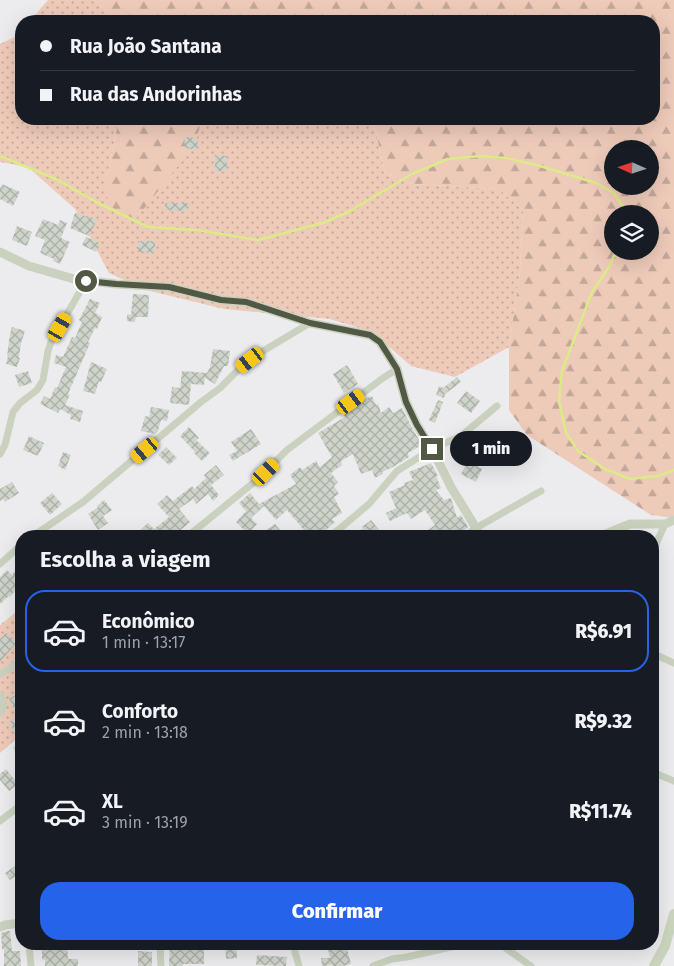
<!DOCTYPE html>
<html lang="pt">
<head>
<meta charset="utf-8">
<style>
	:root { --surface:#171b24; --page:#242831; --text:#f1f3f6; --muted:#9ea1a6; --line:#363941; --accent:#2563eb }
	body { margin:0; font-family:"Fira Sans",sans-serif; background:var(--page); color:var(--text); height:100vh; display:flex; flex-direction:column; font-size:19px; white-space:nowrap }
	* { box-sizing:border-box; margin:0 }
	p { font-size:16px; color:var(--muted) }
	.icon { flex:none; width:28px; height:28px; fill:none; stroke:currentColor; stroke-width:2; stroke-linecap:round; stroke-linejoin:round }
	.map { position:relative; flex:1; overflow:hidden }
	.side { position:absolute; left:15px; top:530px; width:644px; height:420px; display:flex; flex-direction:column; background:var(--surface); border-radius:20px; box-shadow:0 5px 20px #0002 }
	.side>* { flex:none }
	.hud { position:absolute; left:15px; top:15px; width:645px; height:110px; border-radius:20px; box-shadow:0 5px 20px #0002; display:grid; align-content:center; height:110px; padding:0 25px; background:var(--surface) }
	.needle { width:32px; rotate:273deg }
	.tools { position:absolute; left:604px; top:140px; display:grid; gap:10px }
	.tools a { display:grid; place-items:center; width:55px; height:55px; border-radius:50%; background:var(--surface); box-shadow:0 5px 20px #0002; font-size:25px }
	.end { position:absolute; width:22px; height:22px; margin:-11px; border:6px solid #515945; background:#fff; box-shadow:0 0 0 2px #fff }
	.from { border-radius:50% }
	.bubble { position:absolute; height:35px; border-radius:18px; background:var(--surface); box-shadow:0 5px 20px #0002; font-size:16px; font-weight:800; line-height:35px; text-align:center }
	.car { position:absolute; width:15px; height:30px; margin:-15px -8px; border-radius:6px; box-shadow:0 0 4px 1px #0007; background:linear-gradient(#f5c518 24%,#345 0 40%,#f5c518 0 76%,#345 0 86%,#f5c518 0) }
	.hud b { display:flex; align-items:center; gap:18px; height:48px; font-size:19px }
	.hud b+b { border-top:1px solid var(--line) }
	.hud i { width:12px; height:12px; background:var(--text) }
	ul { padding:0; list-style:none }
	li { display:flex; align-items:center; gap:15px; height:82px; margin:0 10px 8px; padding:0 15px; border:2px solid transparent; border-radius:20px }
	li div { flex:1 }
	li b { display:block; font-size:19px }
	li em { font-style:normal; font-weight:800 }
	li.active { border-color:var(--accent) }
	li>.icon { width:45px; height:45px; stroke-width:1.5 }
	h2 { padding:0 25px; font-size:22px; line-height:60px }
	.primary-button { display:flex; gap:10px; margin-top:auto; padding:10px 25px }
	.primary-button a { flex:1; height:58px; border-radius:20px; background:var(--accent); color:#fff; font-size:20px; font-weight:800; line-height:58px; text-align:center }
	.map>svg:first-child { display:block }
	.green { fill:url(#green-dots) }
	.forest { fill:url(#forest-firs); fill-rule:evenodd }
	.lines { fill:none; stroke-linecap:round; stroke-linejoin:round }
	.stream { stroke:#dceb86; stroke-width:2.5 }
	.building { fill:url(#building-cross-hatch) }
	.minor { stroke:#cad2bf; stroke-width:7 }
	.tertiary { stroke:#cad2bf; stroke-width:9 }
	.secondary { stroke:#cbd5be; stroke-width:10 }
	.route { stroke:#515945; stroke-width:6 }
</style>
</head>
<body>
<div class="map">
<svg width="674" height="966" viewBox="0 0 674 966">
	<defs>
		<pattern id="green-dots" width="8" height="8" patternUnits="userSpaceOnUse" patternTransform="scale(1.25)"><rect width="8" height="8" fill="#eecab9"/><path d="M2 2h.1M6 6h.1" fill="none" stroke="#c3a798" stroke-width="1.8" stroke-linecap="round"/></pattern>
		<pattern id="forest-firs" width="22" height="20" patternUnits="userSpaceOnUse" patternTransform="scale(1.25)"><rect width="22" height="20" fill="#eecab9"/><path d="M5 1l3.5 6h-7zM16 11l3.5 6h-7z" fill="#c3a798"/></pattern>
		<pattern id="building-cross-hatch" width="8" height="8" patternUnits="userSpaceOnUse" patternTransform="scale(1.25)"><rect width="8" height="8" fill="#cfd4cb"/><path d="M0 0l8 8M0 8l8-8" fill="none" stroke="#aaafa7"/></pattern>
	</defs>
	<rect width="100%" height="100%" fill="#ececef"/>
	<path class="green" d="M48,0H94L111,15L113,21H30Z
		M21,32V119H119L106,181L193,147L203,119H373L385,173L412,184L499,189L523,210L520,272L509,347L455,377L411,366L372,332L330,319L224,309L146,290L109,273L75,209L28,167L0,162V44L19,35Z
		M21,608V735L0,753V625Z"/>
	<path class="forest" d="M94,0H674V518L651,515L527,435L509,410V347L520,272L523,210L499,189L412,184L385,173L373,119H654V21H113L111,15ZM612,149H650V186H612ZM612,214H650V251H612Z
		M119,119H203L193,147L135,220L108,205L106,181Z"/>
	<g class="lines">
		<path class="stream" d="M0,156L56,179L96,202L148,227L197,230L258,240L326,222L350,211L412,174L448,159L480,156L506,158L540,166L596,183L614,193L623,207V214
			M616,251L609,267L592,292L562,371L559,401L566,433L578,451L605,469L630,479L658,476L674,470"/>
	</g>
	<path class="building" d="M185,137L198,138L197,150L184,148Z
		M215,155L227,156V171H215Z
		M2,184L20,192L13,206L0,199V188Z
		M165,203H189L188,211L165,210Z
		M75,213L88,217L89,216L97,220L89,236L70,228Z
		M43,219L58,225L60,220L67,223L61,238L70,242L60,264L53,261L54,259L40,253L45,240L35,236Z
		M17,226L32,232L27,246L12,240Z
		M86,237L100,243L96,252L82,245Z
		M138,241H155V253L138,252Z
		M133,294L149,295L148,317H136L135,322L127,321V314L131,315Z
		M90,299L100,303L95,313L102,317L97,329L95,328L88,342L90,343L68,394L70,395L65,405L83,411L80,422L70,419L71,415L60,409L58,413L40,404L44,396L50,399L55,387L57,388L66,367L54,363L56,355L63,357L72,337L75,338L82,322L79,320Z
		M12,327L25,331L21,343L19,357L20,358L17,367L6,364L8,356H7L10,334Z
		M213,349L230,351L228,366H224L215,384L205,378L204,385L191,384L189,405L170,403L172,387L180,388L182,371L207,373L210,367Z
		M91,362L107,369L101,382L99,381L95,394L83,391Z
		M347,365L358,384L344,393L333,374Z
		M28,371L32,383L19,387L15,375Z
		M457,377L461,382L445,394L444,398L436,395L439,386L443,388Z
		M466,391L480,401L471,413L457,403Z
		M372,396L376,405L378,404L381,413L389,407L393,413L402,408L412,428L422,445L408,453L409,457L393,467L382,472L383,474L375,478L372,470L361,474L353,454L341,461L342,466L339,467L331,473L338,482L334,486L339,494L334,497L342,513L332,519L335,522L325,531L324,530L315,536H309L287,510L276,520L264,506L251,518L257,524L248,534L236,522L246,511L239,503L250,493L259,504L296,484L290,475L300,467L302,470L316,461L320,467L332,457L318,433L345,417L344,415L358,406L357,404L364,399Z
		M438,400L443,402L435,423L429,420Z
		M151,407L169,410L167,421L161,420L158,431L155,434L141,431L145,416L149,417Z
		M189,427L199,438L196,440L210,453L202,461L194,453L195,452L180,436Z
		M251,429L261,444L233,461L229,455L237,451L231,442Z
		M483,432L490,443L475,452L468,441Z
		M29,436L44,443L38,456L23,450Z
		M166,447L177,458L169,465L158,455Z
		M63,452L71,455L65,470L58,466Z
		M468,461L482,469L476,482L461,474Z
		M431,463L438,476H436L441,488L436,490L444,500L451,498L457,518L461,515L468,527L458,536H457L452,529L442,536H420L435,525L425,510L411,519L407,513L390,521L386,513L396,508L389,492L405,485L404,483L413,480L409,472Z
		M216,465L224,475L211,485L219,495L213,501L208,494L196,504L193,499L179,509L190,522L174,536H134L148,523L154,529L169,517L157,504L167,495L173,501L192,486L194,489L206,478L204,475Z
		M12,482L19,493L5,502L3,499L0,501V489Z
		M52,493L62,504L50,515L40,503Z
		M104,500L112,510L103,516L108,523L98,530L88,514L98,507L97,506Z
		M371,520L384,536H350L364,528L362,527Z
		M275,524L285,536H269L265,531Z
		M17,568L21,571V583L10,597L9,596L0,604V577L7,570L12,575Z
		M6,633L17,642L0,662V639Z
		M21,693V726L9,698Z
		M15,719L21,731V759L13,748L19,743L9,722Z
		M6,769L18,784L9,791L0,780V774Z
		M21,862V872L10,880L5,873Z
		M7,931H10L12,951H20L21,966H4V949L2,950L1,933Z
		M42,944H67L68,959H78V966H45V960L42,959Z
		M170,944H187V949H204V964H183V966H169Z
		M225,944H236L237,958L226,959Z
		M346,945L351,964L343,966H332V965L322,966L321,958H330L328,949Z
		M138,951L152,952V966H138Z
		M257,955L287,957L286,966L256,965Z"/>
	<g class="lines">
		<path class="minor" d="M0,454L5,445L13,412L20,403L37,390L43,380L48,351L51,342L86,281
			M33,536L83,502L201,402L220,388L238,370L263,351L310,323
			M188,536L258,479L287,450L383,378L397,369
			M331,536L369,504L397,471L432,449L461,436L497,406
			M465,536L476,528L541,491
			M652,553L665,524
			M0,564L21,545
			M652,653L674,663
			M0,674L21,661
			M0,694C3,701 6,706 0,713
			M652,772L674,781
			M0,821L21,805
			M29,944L31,966
			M160,944L161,966
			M294,944L295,952L299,966
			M500,944L531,966
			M373,966L392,959L407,957L464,944"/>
		<path class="tertiary" d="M0,252L29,266L74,279L116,284L169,287L221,300L246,302L310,323L370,335L380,342L397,369L406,402L417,425L432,449L451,487L476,528L480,536
			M601,536L630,524H665L674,520
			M0,927L5,925L21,923"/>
		<path class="secondary" d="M654,966L665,946L674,914"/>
	</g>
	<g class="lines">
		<path class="route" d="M86,281L116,284L169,287L221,300L246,302L310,323L370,335L380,342L397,369L406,402L417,425L432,449"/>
	</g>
</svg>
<div class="tools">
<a><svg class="needle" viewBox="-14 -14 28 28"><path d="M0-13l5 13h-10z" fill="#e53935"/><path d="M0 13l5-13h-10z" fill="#9ea1a6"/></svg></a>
<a><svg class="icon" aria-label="layers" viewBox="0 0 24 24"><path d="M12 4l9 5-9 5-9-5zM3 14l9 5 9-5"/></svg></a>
</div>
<i class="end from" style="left:86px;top:281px"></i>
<i class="end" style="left:432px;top:449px"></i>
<div class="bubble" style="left:450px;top:431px;width:82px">1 min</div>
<i class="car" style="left:60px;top:327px;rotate:30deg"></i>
<i class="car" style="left:250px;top:360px;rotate:232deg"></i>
<i class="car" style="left:351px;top:402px;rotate:54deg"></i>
<i class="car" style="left:145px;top:450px;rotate:230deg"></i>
<i class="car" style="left:266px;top:472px;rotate:46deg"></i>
<div class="hud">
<b><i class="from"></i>Rua João Santana</b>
<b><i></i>Rua das Andorinhas</b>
</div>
<section class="side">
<h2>Escolha a viagem</h2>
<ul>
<li class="active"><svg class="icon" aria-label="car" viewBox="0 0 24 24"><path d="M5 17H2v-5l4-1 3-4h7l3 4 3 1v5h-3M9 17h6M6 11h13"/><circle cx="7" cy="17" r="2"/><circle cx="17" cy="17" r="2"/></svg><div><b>Econômico</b><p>1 min · 13:17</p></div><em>R$6.91</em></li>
<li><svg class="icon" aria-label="car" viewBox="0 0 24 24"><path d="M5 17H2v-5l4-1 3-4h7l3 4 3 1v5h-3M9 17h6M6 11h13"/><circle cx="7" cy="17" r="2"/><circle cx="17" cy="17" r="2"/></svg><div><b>Conforto</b><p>2 min · 13:18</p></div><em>R$9.32</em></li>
<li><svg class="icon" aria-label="car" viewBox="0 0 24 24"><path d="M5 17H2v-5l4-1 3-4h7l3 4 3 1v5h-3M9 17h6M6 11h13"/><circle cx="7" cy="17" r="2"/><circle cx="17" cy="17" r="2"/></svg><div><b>XL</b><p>3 min · 13:19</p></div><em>R$11.74</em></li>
</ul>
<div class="primary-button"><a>Confirmar</a></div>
</section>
</div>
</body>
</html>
